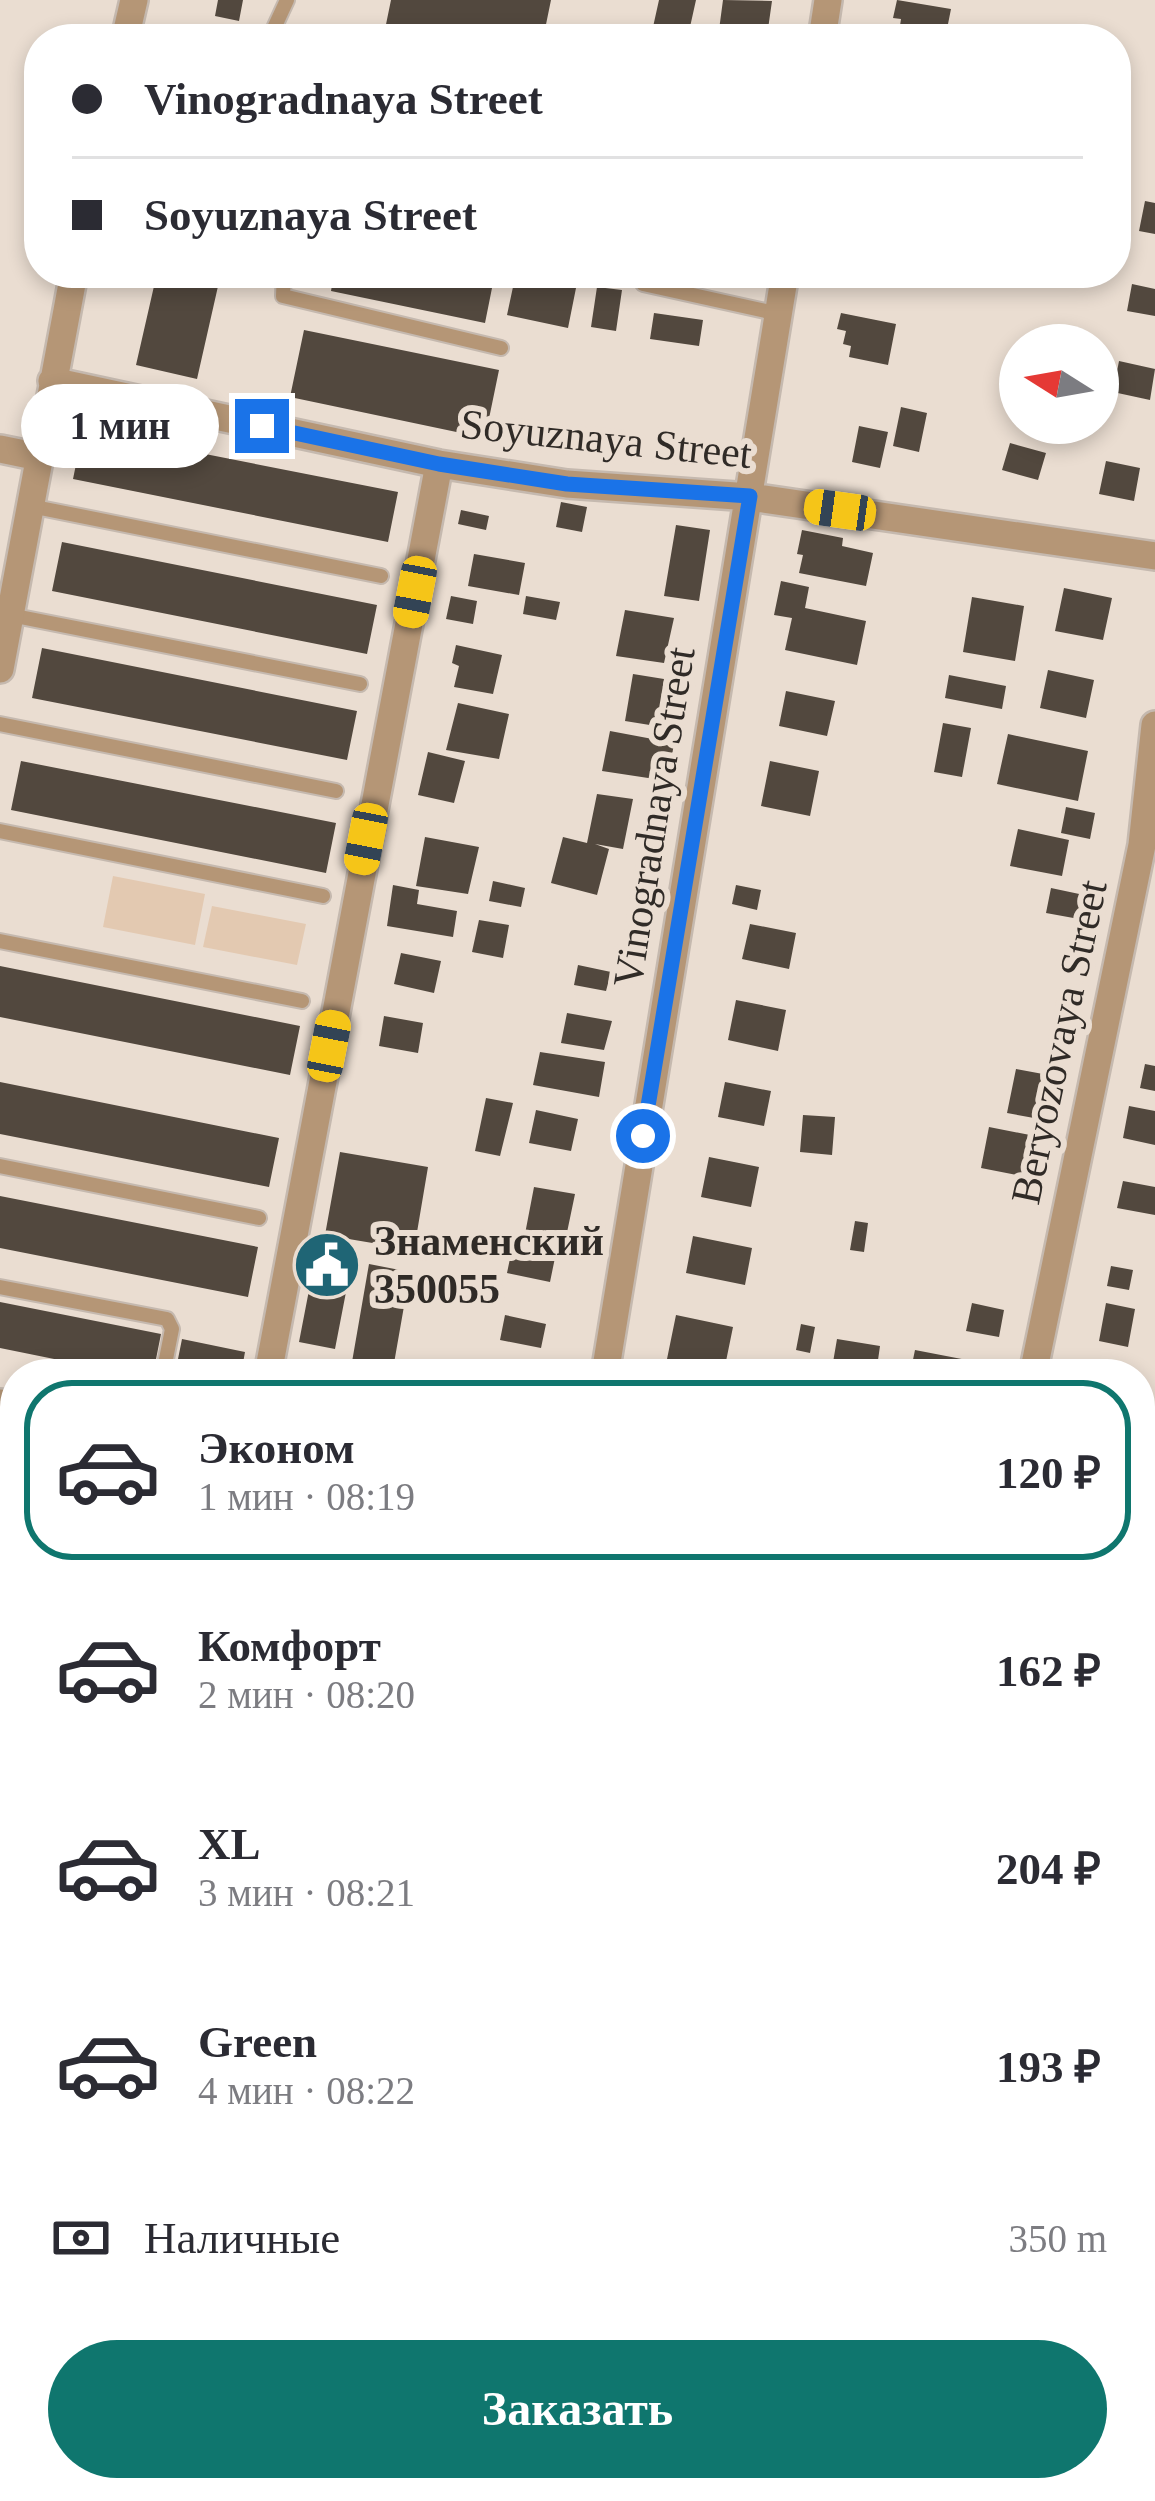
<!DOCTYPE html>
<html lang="ru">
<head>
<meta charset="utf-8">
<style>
	:root { --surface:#fff; --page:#f2f2f3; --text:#2b2b33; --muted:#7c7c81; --line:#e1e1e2; --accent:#0f766e }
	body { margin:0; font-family:Georgia,serif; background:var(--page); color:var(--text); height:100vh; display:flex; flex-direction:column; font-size:45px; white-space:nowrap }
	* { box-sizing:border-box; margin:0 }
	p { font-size:39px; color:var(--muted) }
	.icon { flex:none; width:66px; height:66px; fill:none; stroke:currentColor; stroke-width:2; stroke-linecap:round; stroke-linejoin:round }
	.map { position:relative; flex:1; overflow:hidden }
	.drawer { position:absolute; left:0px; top:1359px; width:1155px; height:1143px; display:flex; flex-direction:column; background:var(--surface); border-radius:48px 48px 0 0; box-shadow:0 6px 18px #0003 }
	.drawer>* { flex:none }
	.top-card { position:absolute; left:24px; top:24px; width:1107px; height:264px; border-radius:48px; box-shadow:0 6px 18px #0003; display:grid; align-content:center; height:264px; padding:0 48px; background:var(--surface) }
	.needle { width:78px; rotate:281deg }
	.tools { position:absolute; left:999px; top:324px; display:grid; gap:24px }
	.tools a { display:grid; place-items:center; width:120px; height:120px; border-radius:50%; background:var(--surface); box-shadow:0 6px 18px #0003; font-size:60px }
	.end { position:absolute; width:54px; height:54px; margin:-27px; border:15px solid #1a73e8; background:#fff; box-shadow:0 0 0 6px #fff }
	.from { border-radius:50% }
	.bubble { position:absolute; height:84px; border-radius:42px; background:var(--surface); box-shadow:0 6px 18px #0003; font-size:39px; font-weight:700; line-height:84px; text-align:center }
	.car { position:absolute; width:36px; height:72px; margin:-36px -18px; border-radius:15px; box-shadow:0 0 9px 3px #0007; background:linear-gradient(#f5c518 24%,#345 0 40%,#f5c518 0 76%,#345 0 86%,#f5c518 0) }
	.top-card b { display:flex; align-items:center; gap:42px; height:114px; font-size:45px }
	.top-card b+b { border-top:3px solid var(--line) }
	.top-card i { width:30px; height:30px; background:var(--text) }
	ul { padding:21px 0 0; list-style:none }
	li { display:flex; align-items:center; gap:36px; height:180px; margin:0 24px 18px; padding:0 24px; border:6px solid transparent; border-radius:48px }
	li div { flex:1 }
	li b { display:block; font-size:45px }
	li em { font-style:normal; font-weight:700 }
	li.on { border-color:var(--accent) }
	li>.icon { width:108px; height:108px; stroke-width:1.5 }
	.pay { display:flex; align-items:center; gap:30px; height:132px; padding:0 48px; font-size:45px }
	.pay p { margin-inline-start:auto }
	.button { display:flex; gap:24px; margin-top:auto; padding:24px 48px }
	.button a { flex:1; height:138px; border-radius:72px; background:var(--accent); color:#fff; font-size:48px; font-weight:700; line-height:138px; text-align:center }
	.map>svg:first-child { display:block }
	.green { fill:#e3c9b1 }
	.building { fill:#52483e }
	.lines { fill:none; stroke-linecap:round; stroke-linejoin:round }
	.lane-casing { stroke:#c5b9af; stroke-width:18 }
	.street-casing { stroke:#c5b9af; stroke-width:32 }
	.lane { stroke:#b59676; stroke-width:14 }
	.street { stroke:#b59676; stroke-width:27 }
	.route { stroke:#1a73e8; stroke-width:15 }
	.labels { text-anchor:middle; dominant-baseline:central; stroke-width:12; stroke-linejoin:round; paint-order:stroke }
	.street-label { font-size:42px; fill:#302b27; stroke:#eaddd1 }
	.poi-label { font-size:42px; font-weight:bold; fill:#302b27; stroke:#eaddd1; text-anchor:start }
</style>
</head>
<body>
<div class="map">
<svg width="1155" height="2501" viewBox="0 0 1155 2501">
	<rect width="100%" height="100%" fill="#eaddd1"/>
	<path class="green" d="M113,876L205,894L195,945L103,927Z
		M212,906L306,924L297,965L203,947Z"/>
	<path class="building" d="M218,0H243L239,21L215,16Z
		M391,0H551L543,39H383Z
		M659,0H696L688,36L653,27Z
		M723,0L772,1L767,36L719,30Z
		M897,0L951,9L945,39H908L909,34L899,32L901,19L893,18Z
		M1145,201L1155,203V234L1139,231Z
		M157,273H221L197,379L136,365Z
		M334,273H495L485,323L331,291Z
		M516,273H579L568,328L507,315Z
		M862,273H903L900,288L861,280Z
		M1132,284L1155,289V316L1127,311Z
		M597,287L622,290L616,331L591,327Z
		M654,313L703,320L699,346L650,339Z
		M841,313L896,324L888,365L849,357L851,346L843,344L846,331L837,329Z
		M304,330L499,370L485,438L290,397Z
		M1119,361L1155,369L1150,400L1113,392Z
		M1010,364L1020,366V399L1004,396Z
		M901,407L927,413L919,452L893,446Z
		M859,426L888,432L880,468L852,462Z
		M83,430L398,492L388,542L73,479Z
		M1010,443L1046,453L1038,480L1002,470Z
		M1106,461L1140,468L1134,501L1099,494Z
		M561,502L587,507L582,532L556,527Z
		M461,510L489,516L486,530L458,524Z
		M676,525L710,530L699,601L664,596Z
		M802,530L843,538L842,546L873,553L866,586L799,573L803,555L797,554Z
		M62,542L377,605L367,654L52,591Z
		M474,554L525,563L519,595L468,586Z
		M781,581L809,587L805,608L866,621L857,665L785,650L792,618L774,615Z
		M1064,588L1112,598L1103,640L1055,631Z
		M451,596L477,601L473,624L446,619Z
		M526,596L560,602L556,620L523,614Z
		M972,597L1024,606L1015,661L963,652Z
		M625,610L674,618L664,663L616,656Z
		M456,645L502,655L493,694L454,687L459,666L452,663Z
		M42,648L357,711L347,760L32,698Z
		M1048,670L1094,680L1086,718L1040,708Z
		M633,674L664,679L656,726L625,721Z
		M949,675L1006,686L1002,709L945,698Z
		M786,691L835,701L827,736L779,726Z
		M458,703L509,714L499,759L446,750Z
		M943,723L971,728L962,777L934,772Z
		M610,731L674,743L668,781L602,771Z
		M1008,734L1088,751L1078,801L997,784Z
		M428,752L465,761L454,803L418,795Z
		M21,761L336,823L326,873L11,810Z
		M770,761L819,771L810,816L761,806Z
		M597,794L633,799L623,849L595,844L609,849L597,895L551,883L563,837L587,843Z
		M1066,807L1095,813L1090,839L1061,833Z
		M1018,829L1069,840L1062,876L1010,866Z
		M425,837L479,847L468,894L416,886Z
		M493,881L525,888L521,907L489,901Z
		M393,885L419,890L417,904L457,911L453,937L387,926Z
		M736,885L761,890L757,910L732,904Z
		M1051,888L1084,895L1079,919L1046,913Z
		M479,920L509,925L503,958L472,952Z
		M750,924L796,933L789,969L742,959Z
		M401,953L441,961L434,993L394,984Z
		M578,965L611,972L606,991L574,985Z
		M0,966L300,1026L290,1075L0,1017Z
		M736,1000L786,1010L778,1051L728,1040Z
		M567,1013L612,1021L604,1050L561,1043Z
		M384,1016L423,1023L418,1053L379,1046Z
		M540,1052L605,1062L599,1097L533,1085Z
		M1145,1064L1155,1066V1091L1140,1088Z
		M1016,1069L1043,1074L1034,1118L1007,1113Z
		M0,1082L279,1138L269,1187L0,1134Z
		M725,1082L771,1091L764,1126L718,1117Z
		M486,1098L513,1103L500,1156L475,1151Z
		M1129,1106L1155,1111V1145L1123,1138Z
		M536,1110L578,1119L571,1151L529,1143Z
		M803,1115L835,1117L832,1155L800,1152Z
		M989,1127L1030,1135L1022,1176L981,1168Z
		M340,1152L428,1167L414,1250L325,1235Z
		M709,1157L759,1167L751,1207L701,1197Z
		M1123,1181L1155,1187V1215L1117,1208Z
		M534,1187L575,1194L565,1242L525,1234Z
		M0,1196L258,1247L248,1297L0,1248Z
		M855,1221L868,1223L864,1252L850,1250Z
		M693,1236L752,1248L745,1285L686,1273Z
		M514,1239L557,1248L550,1282L507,1273Z
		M316,1254L352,1261L335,1349L299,1342Z
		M369,1264L410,1272L393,1369L352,1362Z
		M1111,1266L1133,1270L1129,1290L1107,1286Z
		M0,1302L161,1334L153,1374H128L0,1348Z
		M972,1303L1004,1310L999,1337L966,1331Z
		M1106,1303L1135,1309L1128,1347L1099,1341Z
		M505,1315L546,1324L541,1348L500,1340Z
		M676,1315L733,1327L724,1371L667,1359Z
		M801,1324L815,1327L810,1353L796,1350Z
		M182,1339L245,1352L241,1374H175Z
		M837,1339L880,1346L876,1374H831Z
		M915,1350L972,1361L970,1374H910Z
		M305,1360L338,1366L337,1374H302Z
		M788,1360L814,1365L812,1374H785Z
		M503,1363L536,1369L535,1374H501Z
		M1140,1464L1155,1467V1504L1140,1501Z
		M0,1468L15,1471V1562L0,1559Z
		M0,1580L13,1583L7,1613L0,1612Z
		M0,1667L15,1670V1694L0,1691Z
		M5,1745L15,1747V1778L0,1775Z
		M0,1876L15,1879V1911L0,1908Z
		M0,1971L15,1975V2003L0,2000Z
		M0,2037L15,2040V2066L0,2063Z
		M0,2102L15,2106V2137L0,2134Z
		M1140,2466L1146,2467L1141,2501L1106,2495L1107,2487H1140Z
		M397,2487H439L436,2501L395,2495Z
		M538,2487L580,2491L578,2501H536Z"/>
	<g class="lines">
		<defs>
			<path id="lane" d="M269,39L287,0
				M284,273L283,296L501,348
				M643,284L779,314
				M30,506L381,576
				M10,615L360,684
				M0,724L336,791
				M0,831L323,896
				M0,941L302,1001
				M0,1166L259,1218
				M0,1287L167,1319L172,1329L163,1374
				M0,2200L15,2204"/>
			<path id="street" d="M125,39L134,0
				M822,39L828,0
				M52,381L439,464L567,484L750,497L1155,556
				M0,449L39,457
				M0,669L74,273
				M268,1374L439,464
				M605,1374L785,273
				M1033,1374L1142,845L1155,725
				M0,1403L15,1406
				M1140,1601L1155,1604
				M1140,2410L1155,2413
				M0,2416L15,2336
				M493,2501L496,2487
				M836,2501L838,2487"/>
		</defs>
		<use href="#lane" class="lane-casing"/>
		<use href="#street" class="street-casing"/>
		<use href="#lane" class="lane"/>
		<use href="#street" class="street"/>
	</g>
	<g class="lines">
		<path class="route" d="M262,426L439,464L567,484L750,496L643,1136"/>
	</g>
	<defs>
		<symbol id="civic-disc" viewBox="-11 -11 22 22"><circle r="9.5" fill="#1f6575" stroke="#eaddd1"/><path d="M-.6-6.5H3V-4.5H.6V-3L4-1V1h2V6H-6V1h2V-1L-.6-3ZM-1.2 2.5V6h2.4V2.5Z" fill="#fff"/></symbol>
	</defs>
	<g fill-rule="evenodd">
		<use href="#civic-disc" x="289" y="1227" width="76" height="76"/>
	</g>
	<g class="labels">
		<g class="street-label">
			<text transform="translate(606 439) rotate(6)">Soyuznaya Street</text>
			<text transform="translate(654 817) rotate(-81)">Vinogradnaya Street</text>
			<text transform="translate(1059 1042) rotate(-78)">Beryozovaya Street</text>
		</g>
		<g class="poi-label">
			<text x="374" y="1241">Знаменский<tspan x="374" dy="48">350055</tspan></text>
		</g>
	</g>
</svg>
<div class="tools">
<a><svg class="needle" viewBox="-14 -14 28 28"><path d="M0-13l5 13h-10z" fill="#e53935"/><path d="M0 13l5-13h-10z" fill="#7c7c81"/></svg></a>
</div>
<i class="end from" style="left:643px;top:1136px"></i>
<i class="end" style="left:262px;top:426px"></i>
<div class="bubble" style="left:21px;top:384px;width:198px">1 мин</div>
<i class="car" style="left:840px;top:510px;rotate:278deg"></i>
<i class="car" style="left:415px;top:592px;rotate:191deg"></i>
<i class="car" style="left:366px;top:839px;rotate:191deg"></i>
<i class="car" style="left:329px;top:1046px;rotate:11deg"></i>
<div class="top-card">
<b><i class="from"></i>Vinogradnaya Street</b>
<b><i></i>Soyuznaya Street</b>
</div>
<section class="drawer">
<ul>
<li class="on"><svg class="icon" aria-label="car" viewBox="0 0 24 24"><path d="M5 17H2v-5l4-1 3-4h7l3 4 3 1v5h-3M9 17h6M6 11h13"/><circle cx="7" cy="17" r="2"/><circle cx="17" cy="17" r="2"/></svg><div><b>Эконом</b><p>1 мин · 08:19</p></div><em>120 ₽</em></li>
<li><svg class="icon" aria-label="car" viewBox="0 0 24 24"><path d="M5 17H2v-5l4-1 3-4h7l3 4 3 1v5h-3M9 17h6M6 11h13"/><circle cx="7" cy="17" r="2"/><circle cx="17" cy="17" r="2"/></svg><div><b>Комфорт</b><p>2 мин · 08:20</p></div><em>162 ₽</em></li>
<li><svg class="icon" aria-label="car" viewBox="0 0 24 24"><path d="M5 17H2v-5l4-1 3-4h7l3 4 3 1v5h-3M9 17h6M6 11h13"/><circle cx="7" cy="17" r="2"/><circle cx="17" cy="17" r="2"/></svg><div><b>XL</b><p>3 мин · 08:21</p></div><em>204 ₽</em></li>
<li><svg class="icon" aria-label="car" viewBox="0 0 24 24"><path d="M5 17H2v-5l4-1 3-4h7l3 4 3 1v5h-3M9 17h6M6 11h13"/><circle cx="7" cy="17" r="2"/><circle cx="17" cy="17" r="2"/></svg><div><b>Green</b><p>4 мин · 08:22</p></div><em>193 ₽</em></li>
</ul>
<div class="pay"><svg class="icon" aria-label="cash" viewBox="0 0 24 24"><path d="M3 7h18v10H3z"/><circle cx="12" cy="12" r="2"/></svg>Наличные<p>350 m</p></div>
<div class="button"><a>Заказать</a></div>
</section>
</div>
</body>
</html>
